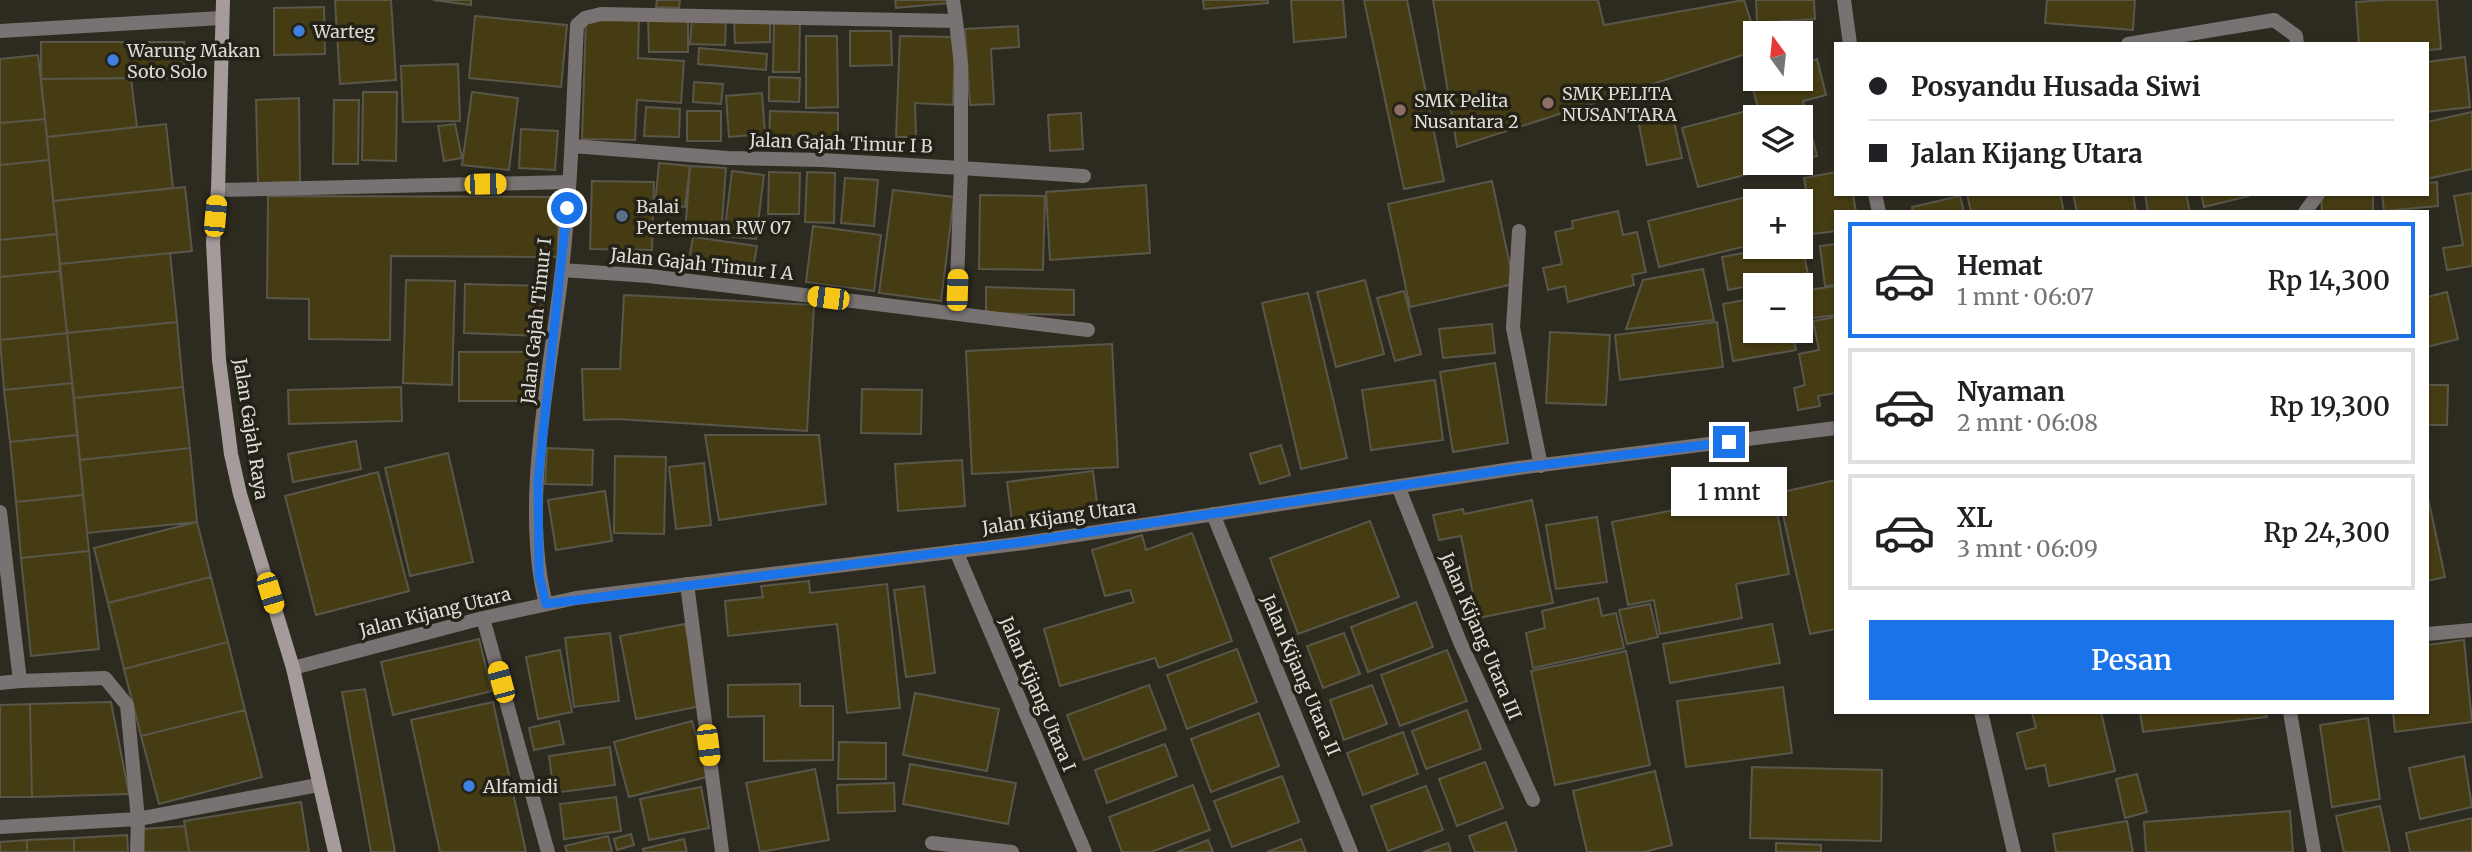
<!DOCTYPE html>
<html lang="id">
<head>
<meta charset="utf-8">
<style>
	:root { --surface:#fff; --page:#f2f2f2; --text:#202124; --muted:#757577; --line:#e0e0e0; --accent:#1a73e8 }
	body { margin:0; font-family:Merriweather,serif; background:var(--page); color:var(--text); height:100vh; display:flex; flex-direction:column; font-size:26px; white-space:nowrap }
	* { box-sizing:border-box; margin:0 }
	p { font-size:23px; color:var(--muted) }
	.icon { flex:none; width:38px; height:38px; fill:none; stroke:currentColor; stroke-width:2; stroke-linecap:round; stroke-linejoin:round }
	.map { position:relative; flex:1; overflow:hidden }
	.sheet { position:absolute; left:1834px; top:210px; width:595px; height:504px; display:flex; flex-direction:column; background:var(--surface); border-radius:0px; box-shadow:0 2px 5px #0004 }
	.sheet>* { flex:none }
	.hud { position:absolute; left:1834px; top:42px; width:595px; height:154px; border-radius:0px; box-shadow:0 2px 5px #0004; display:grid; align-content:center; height:154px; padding:0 35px; background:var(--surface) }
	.needle { width:46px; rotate:345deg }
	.tools { position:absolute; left:1743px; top:21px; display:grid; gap:14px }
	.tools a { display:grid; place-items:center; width:70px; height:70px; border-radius:0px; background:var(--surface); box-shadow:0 2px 5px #0004; font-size:35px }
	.end { position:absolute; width:32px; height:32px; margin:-16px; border:9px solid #1a73e8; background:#fff; box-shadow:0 0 0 4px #fff }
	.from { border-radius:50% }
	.bubble { position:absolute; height:49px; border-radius:0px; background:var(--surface); box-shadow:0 2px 5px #0004; font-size:23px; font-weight:600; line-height:49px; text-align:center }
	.car { position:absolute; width:21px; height:42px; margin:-21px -10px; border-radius:9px; box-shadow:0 0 5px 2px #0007; background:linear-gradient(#f5c518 24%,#345 0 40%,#f5c518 0 76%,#345 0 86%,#f5c518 0) }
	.hud b { display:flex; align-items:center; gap:24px; height:66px; font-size:26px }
	.hud b+b { border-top:2px solid var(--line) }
	.hud i { width:18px; height:18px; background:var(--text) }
	ul { padding:12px 0 0; list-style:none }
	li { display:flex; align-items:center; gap:21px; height:116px; margin:0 14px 10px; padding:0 21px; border:4px solid var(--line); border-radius:0px }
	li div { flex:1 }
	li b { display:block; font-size:26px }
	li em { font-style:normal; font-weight:600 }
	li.selected { border-color:var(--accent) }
	li>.icon { width:63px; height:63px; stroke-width:1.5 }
	.primary-button { display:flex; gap:14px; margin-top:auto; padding:14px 35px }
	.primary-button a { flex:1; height:80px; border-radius:0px; background:var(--accent); color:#fff; font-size:28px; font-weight:600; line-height:80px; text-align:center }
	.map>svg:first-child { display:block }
	.building { fill:#463c13; stroke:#59564a; stroke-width:2 }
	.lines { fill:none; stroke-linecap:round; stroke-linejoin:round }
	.lane { stroke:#797272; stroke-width:14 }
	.street { stroke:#797272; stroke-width:14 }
	.secondary { stroke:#a59b9b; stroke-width:14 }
	.route { stroke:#1a73e8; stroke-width:9 }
	.shop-dot { fill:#3f7fe0; stroke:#242117; stroke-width:2.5 }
	.education-dot { fill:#8d6e63; stroke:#242117; stroke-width:2.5 }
	.service-dot { fill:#5c6f8a; stroke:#242117; stroke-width:2.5 }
	.labels { text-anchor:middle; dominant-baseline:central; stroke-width:7; stroke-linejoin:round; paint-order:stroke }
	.poi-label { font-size:18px; fill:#dedcd6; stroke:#242117; text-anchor:start }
	.street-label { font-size:18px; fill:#dedcd6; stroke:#242117 }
</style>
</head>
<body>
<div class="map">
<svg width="2472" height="852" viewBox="0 0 2472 852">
	<rect width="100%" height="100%" fill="#2d2b20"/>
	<path class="building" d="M335,0H391L396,80L340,84Z
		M433,0H471V5Z
		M657,0H680L679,8L656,7Z
		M895,0H949V3L896,8Z
		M1203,0H1268V3L1204,9Z
		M1291,0H1343L1346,37L1294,42Z
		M1364,0H1407L1444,181L1404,189Z
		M1433,0H1598L1604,25L1744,0L1755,34V51L1457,147Z
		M1756,0H1814L1815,19L1757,23Z
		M2047,0H2135L2133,30L2045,23Z
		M2384,0H2437L2441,49L2427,50V44H2359L2356,2Z
		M324,7L325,54L274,55V8Z
		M475,16L567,25L561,87L469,78Z
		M648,17H688V52H649Z
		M692,17L726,19L725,45L690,44Z
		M586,18L639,20L638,58L684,61L681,103L637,100L635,140L582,139Z
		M774,19L800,20L799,72H773Z
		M770,20V42L735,43L734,21Z
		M1018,26L1019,47L991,49L994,104L970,105L965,29Z
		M850,31H891L892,65L850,66Z
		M806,36H837L838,107L806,108Z
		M900,36L955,37L953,105L915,103L916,137H896Z
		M41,42H184L185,78L41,79Z
		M699,48L767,54L766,70L698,64Z
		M38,55L45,119L0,123V59Z
		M2465,57L2470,107L2427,112V62Z
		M1817,59L1826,95L1803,101L1817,156L1801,160V117H1755V163H1791L1698,187L1682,128L1758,108L1750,77L1801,79V64Z
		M458,64L460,121L403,122L401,66Z
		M769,77L800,78L799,102L769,101Z
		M131,78L137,127L47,137L41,79Z
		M694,82L723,84L721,104L693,102Z
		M363,92H397L396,161L362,160Z
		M472,92L518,98L509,170L462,165Z
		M762,93L765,134L729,137L726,96Z
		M299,98L300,182L258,183L256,100Z
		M334,100H359L358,164H333Z
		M646,107L680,109L679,137L644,136Z
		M1671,108L1682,158L1647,165L1637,115Z
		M687,111H721V141H687Z
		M770,111L838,113V144L769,143Z
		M2472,112V169L2427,179V122Z
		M1081,113L1083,149L1050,151L1048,115Z
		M45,119L49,160L0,165V123Z
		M166,124L173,188L53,201L47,137Z
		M455,124L462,158L444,161L438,126Z
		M521,129L558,131L555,170L519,168Z
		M49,160L57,234L0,240V165Z
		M659,163L690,166L685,207L655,204Z
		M690,166L726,168L721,236L685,234Z
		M732,171L764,175L756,239L724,236Z
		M769,172L800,173L799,214H768Z
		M807,172L835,173L834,223L805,222Z
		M1836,172V194H1853L1856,212H1836V231L1813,234L1804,178Z
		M845,178L878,180L874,226L841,223Z
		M592,181L654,182L652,250L590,249Z
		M1492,181L1514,284L1410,307L1388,204Z
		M2437,182L2438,206L2384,211L2382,194H2427V183Z
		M1146,185L1150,253L1050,260L1046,192Z
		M185,187L192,251L60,264L53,201Z
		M893,190L954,197L941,301L879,293Z
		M1775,190L1776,199L1799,193L1801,201H1755V244L1659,267L1648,221Z
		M2472,193V266L2447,270L2443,248L2463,245L2454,196Z
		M1967,194H2060L2064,212H1971Z
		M2073,194H2133L2136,212H2077Z
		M2145,194H2186L2190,212H2148Z
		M2201,194H2249V196L2204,207Z
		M2321,194H2373V212H2322Z
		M980,195L1045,196L1043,270L979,269Z
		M268,196L558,197V257L391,256L390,340L309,339V299L267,298Z
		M1960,196L1964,212H1913L1912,207Z
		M1618,211L1623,235L1637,232L1646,272L1632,275L1634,285L1568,302L1565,286L1548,290L1543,268L1562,264L1555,232L1573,228L1572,221Z
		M813,226L881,235L874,291L806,282Z
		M57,234L60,271L0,277V240Z
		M693,237L757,246L753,269L689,260Z
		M1801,241L1808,274L1728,290L1722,257L1774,247H1801Z
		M1836,244V285L1825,286L1820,246Z
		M170,253L177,322L67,333L60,264Z
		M1703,269L1714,320L1626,329L1643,280Z
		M60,271L67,333L0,340V277Z
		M406,280L455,281L452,385L403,383Z
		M1365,280L1384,354L1336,367L1317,292Z
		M465,284L543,286L542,336L464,333Z
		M1836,286V315L1805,319L1801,291Z
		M986,287L1074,290V315L986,313Z
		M1404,291L1421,354L1395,361L1377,298Z
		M2447,292L2458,339L2427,347V297Z
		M1308,293L1347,458L1301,469L1262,303Z
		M624,295L814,305L807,431L617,419L584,420L582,369H620Z
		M1755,298V331H1792L1796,350L1733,361L1723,304Z
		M1836,317V393L1818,396L1820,406L1798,410L1794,388L1805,385L1799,354L1819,350L1813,321Z
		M177,322L183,387L74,398L67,333Z
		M1717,322L1723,367L1620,380L1615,335Z
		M1492,324L1495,353L1443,358L1439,329Z
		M1550,332L1610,335L1606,405L1546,403Z
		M67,333L72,383L4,390L0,340Z
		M1112,344L1118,467L972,474L966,351Z
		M459,352H528V401H459Z
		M1495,363L1508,443L1453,452L1440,372Z
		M1435,380L1443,440L1371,450L1362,390Z
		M72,383L77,435L10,442L4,390Z
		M2427,385H2448L2447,425H2427Z
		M183,387L190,448L80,460L74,398Z
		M401,387L402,421L289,424L288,390Z
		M862,389L922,390L921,434L861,433Z
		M77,435L83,495L16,502L10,442Z
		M705,435H819L826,504L719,520Z
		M356,441L361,469L293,482L288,454Z
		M1281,445L1290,475L1260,484L1250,454Z
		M190,448L197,522L87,533L80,460Z
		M547,448L593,450L592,485L545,484Z
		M448,453L473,562L410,576L385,468Z
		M615,456L666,457L664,534L614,533Z
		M962,460L965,506L898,511L895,464Z
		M704,463L711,525L676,529L669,467Z
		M1093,471L1098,511L1012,522L1007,482Z
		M378,472L409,591L316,615L285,496Z
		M1836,480V629L1810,634L1778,493Z
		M605,491L612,541L556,550L548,500Z
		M1773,491L1789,574L1736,584L1742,618L1660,634L1654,600L1628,605L1612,522Z
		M2427,493L2445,577L2427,581Z
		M83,495L89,551L21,558L16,502Z
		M1532,500L1553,603L1478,618L1461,536L1439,540L1433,515L1463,509L1464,514Z
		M1597,517L1607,582L1556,589L1546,525Z
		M1370,521L1399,597L1298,634L1270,558Z
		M197,522L211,577L108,603L94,548Z
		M1192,533L1232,641L1159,668L1155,658L1060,686L1044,629L1134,602L1130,590L1105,596L1092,550L1142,535L1146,550Z
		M89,551L99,649L31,656L21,558Z
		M211,577L228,642L124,669L108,603Z
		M809,581L810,593L887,584L900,708L847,713L837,624L728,636L725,601L763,597L761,586Z
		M924,586L935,673L906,677L894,590Z
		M1598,598L1602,616L1616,613L1624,648L1533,668L1526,633L1545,628L1542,611Z
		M1416,602L1433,647L1368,672L1351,627Z
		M1650,604L1658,637L1627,644L1619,610Z
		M685,624L701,706L636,719L620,636Z
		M1772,624L1780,663L1670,683L1663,644Z
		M610,633L619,701L574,707L565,638Z
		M1344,633L1360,674L1323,688L1307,646Z
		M479,639L492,691L393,715L381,662Z
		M2464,640L2472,722L2395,732L2393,712H2427V645Z
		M228,642L245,710L141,736L124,669Z
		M1237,649L1257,702L1187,729L1167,675Z
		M560,650L572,712L538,719L526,657Z
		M1447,650L1467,701L1400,726L1381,675Z
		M1626,651L1650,765L1555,785L1531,671Z
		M800,684V706H833V760L764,761V716L728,717V685Z
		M1149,685L1166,729L1084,760L1067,715Z
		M1372,685L1387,724L1344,740L1330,700Z
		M1783,687L1792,753L1686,767L1677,701Z
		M365,689L395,852H371L342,692Z
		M915,693L999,709L987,771L903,755Z
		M111,702L129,794L32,797L30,704Z
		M493,702L526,852H440L411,720Z
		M30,704L32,797H0V705Z
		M245,710L262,777L159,804L141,736Z
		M1467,710L1481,749L1426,769L1412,731Z
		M2101,712L2115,771L2049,786L2045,765L2026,769L2017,733L2036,728L2032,713Z
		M2140,712H2266L2267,717L2143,732Z
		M1259,713L1279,766L1211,792L1191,739Z
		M2368,718L2380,799L2332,807L2320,725Z
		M559,721L564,744L534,750L529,728Z
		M692,721L707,777L629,797L614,742Z
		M1403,732L1418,774L1363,795L1347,753Z
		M839,742L886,743V779H838Z
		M1165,744L1177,776L1107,803L1095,770Z
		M610,747L615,785L554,793L549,756Z
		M2464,756L2472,807L2420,819L2409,768Z
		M1485,762L1503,808L1457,826L1439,779Z
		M910,764L1016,783L1008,824L903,804Z
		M1752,767L1882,770L1881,841L1750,838Z
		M815,769L829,840L760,852L746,783Z
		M1655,771L1672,845L1644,852H1587L1573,791Z
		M2137,774L2147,812L2125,818L2116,779Z
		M1282,776L1299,822L1232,847L1214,801Z
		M894,783L895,811L838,813L837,785Z
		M1193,785L1210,830L1151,852H1122L1109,817Z
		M1426,786L1443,830L1388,851L1371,806Z
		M701,787L709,828L649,840L640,799Z
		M616,797L621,831L564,839L560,804Z
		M301,802L309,852H189L184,821Z
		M2380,806L2390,852H2344L2336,816Z
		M2290,811L2293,852H2146L2144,822Z
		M2472,818V852H2410L2406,833Z
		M2127,821L2133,852H2056L2053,834Z
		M1506,822L1517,852H1475L1469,836Z
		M185,826L189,852H144L143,829Z
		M631,834L634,845L617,850L614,839Z
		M127,835L128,852H74V838Z
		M608,836L612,852H567L565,846Z
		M74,838V852H27V840Z
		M684,839L687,852H644L643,849Z
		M1301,839L1306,852H1267Z
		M27,840V852H0V842Z
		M1208,840L1213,852H1177Z
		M1448,843L1451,852H1423Z
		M1776,843L1821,845V852H1776Z"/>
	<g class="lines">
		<path class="lane" d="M932,843L1012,852"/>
		<path class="street" d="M1844,0L1850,44
			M0,31L221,18
			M2128,44L2274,20L2296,36L2297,44
			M572,146L727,158L822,160L961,168V66L956,21
			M218,190L569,182
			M1875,194L1879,212
			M2305,212L2318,194
			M1519,231L1513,328L1541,466
			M562,270L649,276L1088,330
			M956,314L961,168L1084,176
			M1398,486L1460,642L1533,800
			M0,512L20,681L105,678L127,705L138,819L137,852
			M1213,514L1351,852
			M956,551L1085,852
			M687,584L722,852
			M546,604C520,504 551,372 562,270C571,189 573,107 577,25L585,18L601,14L956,21L953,0
			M483,618L548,852
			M2427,634L2472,630
			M293,668L483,618L576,598L1024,543L1518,468L1836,428
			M0,683L20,681
			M1981,712L2014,852
			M2290,712L2314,852
			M0,827L138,819L318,785"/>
		<path class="secondary" d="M223,0L218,190L213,242L219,360L231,454L240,494L293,668L335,852"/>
	</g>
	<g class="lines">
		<path class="route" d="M567,208L538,480L539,575L546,604L1024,542L1518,468L1729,442"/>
	</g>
	<g class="shop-dot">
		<circle cx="299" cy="31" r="7"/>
		<circle cx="113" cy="60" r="7"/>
		<circle cx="469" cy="786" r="7"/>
	</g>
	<g class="education-dot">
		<circle cx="1548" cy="103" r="7"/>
		<circle cx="1400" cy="110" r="7"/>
	</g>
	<circle class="service-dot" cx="622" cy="216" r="7"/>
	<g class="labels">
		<g class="poi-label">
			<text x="313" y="31">Warteg</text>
			<text x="127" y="50">Warung Makan<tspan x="127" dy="21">Soto Solo</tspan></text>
			<text x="1562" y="93">SMK PELITA<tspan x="1562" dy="21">NUSANTARA</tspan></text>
			<text x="1414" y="100">SMK Pelita<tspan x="1414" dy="21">Nusantara 2</tspan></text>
			<text x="636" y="206">Balai<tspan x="636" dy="21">Pertemuan RW 07</tspan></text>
			<text x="483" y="786">Alfamidi</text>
		</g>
		<g class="street-label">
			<text transform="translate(841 143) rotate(2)">Jalan Gajah Timur I B</text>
			<text transform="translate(702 264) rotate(6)">Jalan Gajah Timur I A</text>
			<text transform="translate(536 321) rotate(-84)">Jalan Gajah Timur I</text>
			<text transform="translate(251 429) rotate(81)">Jalan Gajah Raya</text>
			<text transform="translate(1059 517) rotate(-8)">Jalan Kijang Utara</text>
			<text transform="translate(435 612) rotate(-14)">Jalan Kijang Utara</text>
			<text transform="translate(1481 636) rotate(67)">Jalan Kijang Utara III</text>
			<text transform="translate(1301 675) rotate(67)">Jalan Kijang Utara II</text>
			<text transform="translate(1038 694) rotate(67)">Jalan Kijang Utara I</text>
		</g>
	</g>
</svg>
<div class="tools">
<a><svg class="needle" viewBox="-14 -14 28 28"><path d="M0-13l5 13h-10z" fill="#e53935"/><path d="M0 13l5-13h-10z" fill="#757577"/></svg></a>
<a><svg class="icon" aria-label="layers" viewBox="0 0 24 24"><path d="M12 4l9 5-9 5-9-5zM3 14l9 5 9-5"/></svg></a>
<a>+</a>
<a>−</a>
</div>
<i class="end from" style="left:567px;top:208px"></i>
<i class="end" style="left:1729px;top:442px"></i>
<div class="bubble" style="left:1671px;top:467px;width:116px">1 mnt</div>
<i class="car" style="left:485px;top:184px;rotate:89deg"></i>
<i class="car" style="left:215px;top:216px;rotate:5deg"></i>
<i class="car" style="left:957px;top:290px;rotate:2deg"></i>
<i class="car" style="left:828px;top:298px;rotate:277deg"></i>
<i class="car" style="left:270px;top:593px;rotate:163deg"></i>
<i class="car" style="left:501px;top:682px;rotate:345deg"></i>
<i class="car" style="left:708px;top:745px;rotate:173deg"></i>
<div class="hud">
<b><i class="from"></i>Posyandu Husada Siwi</b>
<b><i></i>Jalan Kijang Utara</b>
</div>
<section class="sheet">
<ul>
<li class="selected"><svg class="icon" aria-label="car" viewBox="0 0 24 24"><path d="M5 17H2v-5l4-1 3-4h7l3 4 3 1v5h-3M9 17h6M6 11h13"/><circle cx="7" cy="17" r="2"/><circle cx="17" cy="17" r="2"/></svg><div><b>Hemat</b><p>1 mnt · 06:07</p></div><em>Rp 14,300</em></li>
<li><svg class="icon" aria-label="car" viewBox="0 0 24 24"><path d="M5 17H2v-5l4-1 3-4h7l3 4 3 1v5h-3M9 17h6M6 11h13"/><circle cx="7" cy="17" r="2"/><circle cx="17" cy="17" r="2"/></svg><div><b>Nyaman</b><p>2 mnt · 06:08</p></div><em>Rp 19,300</em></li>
<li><svg class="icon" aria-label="car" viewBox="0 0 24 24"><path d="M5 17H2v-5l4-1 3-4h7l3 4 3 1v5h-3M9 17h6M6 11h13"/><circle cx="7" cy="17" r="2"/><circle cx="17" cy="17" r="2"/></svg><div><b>XL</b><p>3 mnt · 06:09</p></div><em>Rp 24,300</em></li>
</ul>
<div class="primary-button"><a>Pesan</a></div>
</section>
</div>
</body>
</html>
